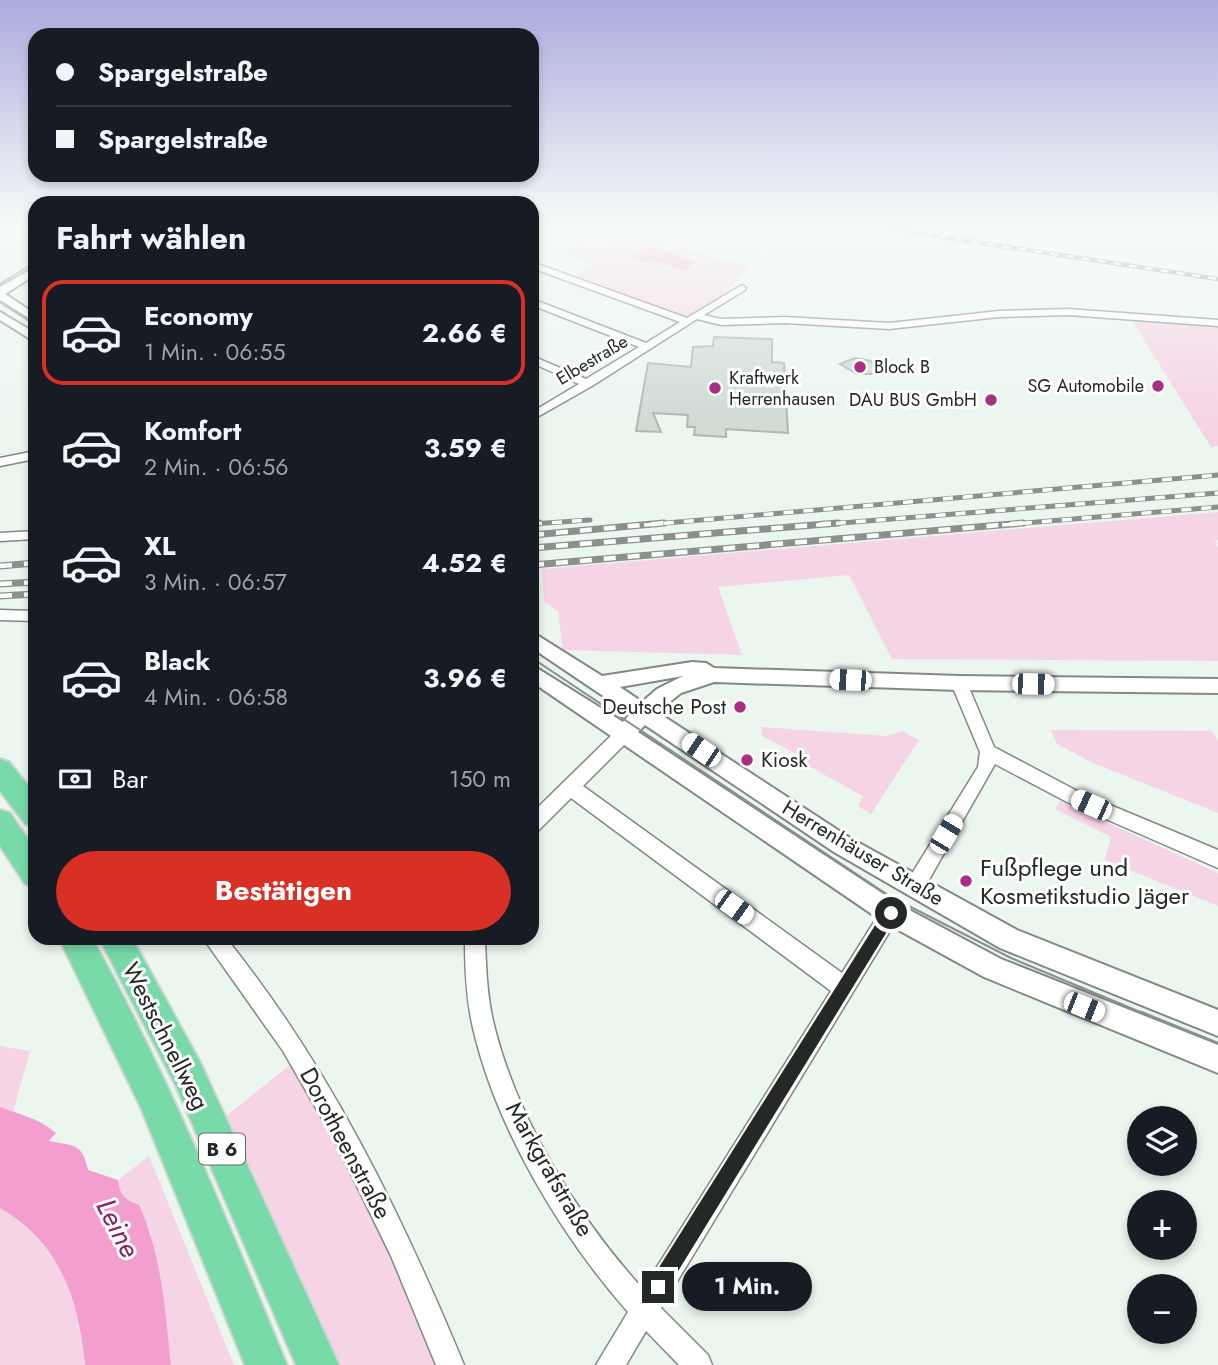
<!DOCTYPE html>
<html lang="de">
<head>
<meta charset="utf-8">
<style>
	:root { --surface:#171b24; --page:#242831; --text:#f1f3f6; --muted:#9ea1a6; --line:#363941; --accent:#d93025 }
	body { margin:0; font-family:Jost,sans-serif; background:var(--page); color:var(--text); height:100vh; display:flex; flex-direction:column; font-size:26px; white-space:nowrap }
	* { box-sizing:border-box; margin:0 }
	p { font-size:23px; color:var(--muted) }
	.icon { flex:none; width:38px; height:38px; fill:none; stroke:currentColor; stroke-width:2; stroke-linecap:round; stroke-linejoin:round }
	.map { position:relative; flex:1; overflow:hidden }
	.details { position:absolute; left:28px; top:196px; width:511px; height:749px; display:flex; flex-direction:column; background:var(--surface); border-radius:21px; box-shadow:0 4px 10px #0003 }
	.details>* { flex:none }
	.hud { position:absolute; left:28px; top:28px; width:511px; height:154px; border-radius:21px; box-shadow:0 4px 10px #0003; display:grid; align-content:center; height:154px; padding:0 28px; background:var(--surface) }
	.controls { position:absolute; left:1127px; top:1106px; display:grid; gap:14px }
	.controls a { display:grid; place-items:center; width:70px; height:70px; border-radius:50%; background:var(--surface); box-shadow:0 4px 10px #0003; font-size:35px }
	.end { position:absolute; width:32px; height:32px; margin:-16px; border:9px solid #252926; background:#fff; box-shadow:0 0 0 4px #fff }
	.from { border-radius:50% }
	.bubble { position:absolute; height:49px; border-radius:24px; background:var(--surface); box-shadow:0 4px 10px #0003; font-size:23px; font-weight:700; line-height:49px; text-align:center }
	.car { position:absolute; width:21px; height:42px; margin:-21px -10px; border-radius:9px; box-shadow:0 0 5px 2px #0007; background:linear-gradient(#fff 24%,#345 0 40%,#fff 0 76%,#345 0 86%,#fff 0) }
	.hud b { display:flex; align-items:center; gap:24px; height:66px; font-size:26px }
	.hud b+b { border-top:2px solid var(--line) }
	.hud i { width:18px; height:18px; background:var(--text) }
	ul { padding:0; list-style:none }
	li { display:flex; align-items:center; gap:21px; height:105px; margin:0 14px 10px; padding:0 14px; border:4px solid transparent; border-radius:21px }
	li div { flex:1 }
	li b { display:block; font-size:26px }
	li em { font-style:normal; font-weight:700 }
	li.current { border-color:var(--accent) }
	li>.icon { width:63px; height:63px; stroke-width:1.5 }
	h2 { padding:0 28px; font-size:32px; line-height:84px }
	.pay { display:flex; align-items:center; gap:18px; height:77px; padding:0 28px; font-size:26px }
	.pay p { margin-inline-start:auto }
	.cta { display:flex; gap:14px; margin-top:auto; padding:14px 28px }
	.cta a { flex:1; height:80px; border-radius:42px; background:var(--accent); color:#fff; font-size:28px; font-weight:700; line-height:80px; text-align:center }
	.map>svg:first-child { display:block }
	.green { fill:#f5d4e6 }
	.water { fill:#f29ecf }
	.building { fill:#d0dbd4; stroke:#aeb8b2; stroke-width:2 }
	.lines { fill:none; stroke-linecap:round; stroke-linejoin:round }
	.minor-casing { stroke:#808983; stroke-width:3 }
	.tertiary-casing { stroke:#808983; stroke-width:4 }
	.trunk-casing { stroke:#d3d4d4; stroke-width:4 }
	.minor { fill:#fff; fill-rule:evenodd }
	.tertiary { fill:#fff; fill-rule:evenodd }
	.trunk { fill:#78daa8; fill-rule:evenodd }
	.tram-far1 { stroke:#89918c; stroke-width:2 }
	.tram { stroke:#89918c; stroke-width:2.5 }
	.rail-far2-casing { stroke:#89918c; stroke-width:4.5 }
	.rail-far1-casing { stroke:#89918c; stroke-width:5 }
	.rail-casing { stroke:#89918c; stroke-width:7 }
	.rail-far2 { stroke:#fff; stroke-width:2.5; stroke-dasharray:8; stroke-linecap:butt }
	.rail-far1 { stroke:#fff; stroke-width:3.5; stroke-dasharray:10; stroke-linecap:butt }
	.rail { stroke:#fff; stroke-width:4.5; stroke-dasharray:12; stroke-linecap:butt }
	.route { fill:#252926 }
	.poi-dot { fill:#aa2e81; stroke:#fff; stroke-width:2.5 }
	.labels { text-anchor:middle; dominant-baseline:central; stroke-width:6; stroke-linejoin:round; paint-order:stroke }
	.far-street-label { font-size:18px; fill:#252926; stroke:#fff }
	.far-poi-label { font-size:18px; fill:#252926; stroke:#fff; text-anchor:start }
	.shield { fill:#fff; stroke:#666967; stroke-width:2 }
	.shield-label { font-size:19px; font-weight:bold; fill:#252926 }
	.poi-label { font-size:21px; fill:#252926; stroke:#fff; text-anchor:end }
	.street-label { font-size:21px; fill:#252926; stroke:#fff }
	.near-poi-label { font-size:24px; fill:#252926; stroke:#fff; text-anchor:start }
	.near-street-label { font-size:24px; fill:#252926; stroke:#fff }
	.near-water-label { font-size:28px; font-style:italic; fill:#852565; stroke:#fff }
</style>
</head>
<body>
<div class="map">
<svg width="1218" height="1365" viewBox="0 0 1218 1365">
	<rect width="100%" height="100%" fill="#ebf6ef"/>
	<path class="green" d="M633,235L749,267L720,298L688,317L575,276L595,265L561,253L578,245L594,250Z
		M1131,319L1218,327V446L1211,447Z
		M1218,512V540L1214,541L1218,544H1215L1218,547V661L892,659L849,575L718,587L742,655L563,650L558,611L544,602L542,569Z
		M762,727L887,736L902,731L919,740L871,814L858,806L863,796L805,764L808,760L762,736Z
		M1051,730L1212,731L1218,741V813L1093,763L1057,744Z
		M1060,801L1218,873V906L1105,860L1111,837L1055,809Z
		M0,1046L30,1051L13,1112L0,1107Z
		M300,1057L450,1365H335L225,1117Z
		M149,1156L234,1365H171L150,1229L120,1194L118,1180Z
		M0,1208C60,1241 79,1300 85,1365H0Z"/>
	<path class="water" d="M650,247L697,262L683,270L652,260L646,263L630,257Z
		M0,1107C20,1115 39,1118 56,1133L49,1141C73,1146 82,1142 88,1170L118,1180C120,1195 124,1200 139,1205C162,1255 165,1311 171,1365H85C79,1300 60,1242 0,1208Z"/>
	<path class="building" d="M714,337L772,339V362L784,363L788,433L726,429V437L694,435L695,427H687L688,415L653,413L661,432L636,431L648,363L691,367L693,347L713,346Z
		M855,358L871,361L878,369L871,374H857L840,364Z"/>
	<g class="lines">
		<defs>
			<path id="minor" d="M532,262L687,318L742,285L746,288L745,290L704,315L721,319L785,317L889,323L999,311L1068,309L1218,320V326L1068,315L999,317L889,329L785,323L721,325L697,319L592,386L532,420V412L579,384L532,363V356L586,379L639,347L534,306V302H540L646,343L680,322L532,268Z
				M35,451V459L0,466V458Z
				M35,531V539L0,541V533Z
				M0,610L35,611V621L0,620Z
				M959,677L965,679L967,683L994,747L1079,792L1218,850V868L1067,802L995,764L922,892L915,895L908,892L905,886L908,880L978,767L980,752L951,683L953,679Z
				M625,726L631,728L633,733L631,738L583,786L842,973L884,906L891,904L898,906L901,913L661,1308L708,1355L712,1365H679L646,1331L626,1365H596L628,1312C560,1235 496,1128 473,1028C466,998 465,969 465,938H485C486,969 487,999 495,1029C518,1120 579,1219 643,1289L831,991L571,798L538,831L532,833V813L619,728Z
				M203,938H226C330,1067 401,1213 464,1365H436L391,1256L335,1141L283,1051Z"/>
			<path id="tertiary" d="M35,267V275L5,294L35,314V322L0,300V287Z
				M0,312L35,333V342L0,320Z
				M532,632L602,676L692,662L706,663L714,668L959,676L1218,679V693L959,690L714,682L681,693L657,712L850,838L1017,930L1218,1010V1036L1000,948L834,852L645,725L638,732L900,905L1001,959L1218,1045V1073L984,977L882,921L532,682V665L623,722L630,714L532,648ZM683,676L657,689L642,702L620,687Z"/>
			<path id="trunk" d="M0,759L9,762L35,794V827L25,824L0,791Z
				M0,810L10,813L35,849V888L25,884L0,846Z
				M59,938H92C168,1075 227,1220 287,1365H245L141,1108Z
				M99,938H132L200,1062L339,1365H296L176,1086Z"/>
		</defs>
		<use href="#minor" class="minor-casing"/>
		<use href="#tertiary" class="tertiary-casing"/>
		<use href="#trunk" class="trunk-casing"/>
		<use href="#minor" class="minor"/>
		<use href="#tertiary" class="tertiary"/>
		<use href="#trunk" class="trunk"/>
		<path class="tram-far1" d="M0,284L35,262
			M0,302L35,325
			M532,658L891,897L1011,958L1145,1014"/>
		<path class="tram" d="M1141,1012L1218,1043"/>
		<defs>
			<path id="rail-far2" d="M876,227L1218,279"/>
			<path id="rail-far1" d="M532,524L590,520
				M644,525L1218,475
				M816,525L1218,493
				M1002,525L1218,507"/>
			<path id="rail" d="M532,524L539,523
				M532,535L664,523
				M532,548L838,523
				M532,565L1023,523
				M0,566L35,563
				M0,584L35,582
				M0,596L35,594"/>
		</defs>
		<use href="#rail-far2" class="rail-far2-casing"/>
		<use href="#rail-far1" class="rail-far1-casing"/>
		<use href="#rail" class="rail-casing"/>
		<use href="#rail-far2" class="rail-far2"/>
		<use href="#rail-far1" class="rail-far1"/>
		<use href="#rail" class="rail"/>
	</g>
	<linearGradient id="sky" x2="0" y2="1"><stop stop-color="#acabde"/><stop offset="0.54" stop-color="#f6fbf8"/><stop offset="1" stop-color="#f6fbf8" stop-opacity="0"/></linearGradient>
	<rect width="1218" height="418" fill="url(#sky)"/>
	<path class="route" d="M891,906L898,913L896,917L664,1294L658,1297L651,1294L648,1287L651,1280L886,908Z"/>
	<g class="poi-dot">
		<circle cx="860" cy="367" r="7"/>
		<circle cx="1158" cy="386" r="7"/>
		<circle cx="715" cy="388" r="7"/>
		<circle cx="991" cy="400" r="7"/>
		<circle cx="740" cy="707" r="7"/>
		<circle cx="747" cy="760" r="7"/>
		<circle cx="966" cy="881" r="7"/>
	</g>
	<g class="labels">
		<g class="far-street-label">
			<text transform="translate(592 360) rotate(-31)">Elbestraße</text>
		</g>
		<g class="far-poi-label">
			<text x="874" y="367">Block B</text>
			<text x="729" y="378">Kraftwerk<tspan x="729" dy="21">Herrenhausen</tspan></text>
			<text x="1144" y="386" text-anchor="end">SG Automobile</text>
			<text x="977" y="400" text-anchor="end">DAU BUS GmbH</text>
		</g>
		<rect class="shield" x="199" y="1133.5" width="46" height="31" rx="5"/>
		<g class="shield-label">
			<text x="222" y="1149">B 6</text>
		</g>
		<g class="poi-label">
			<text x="726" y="707">Deutsche Post</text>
			<text x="761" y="760" text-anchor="start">Kiosk</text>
		</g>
		<g class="street-label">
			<text transform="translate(863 853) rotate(31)">Herrenhäuser Straße</text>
		</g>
		<g class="near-poi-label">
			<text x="980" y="867">Fußpflege und<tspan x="980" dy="28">Kosmetikstudio Jäger</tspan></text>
		</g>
		<g class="near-street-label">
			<text transform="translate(166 1036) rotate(63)">Westschnellweg</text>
			<text transform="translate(346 1143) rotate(62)">Dorotheenstraße</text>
			<text transform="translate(550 1169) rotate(60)">Markgrafstraße</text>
		</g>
		<g class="near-water-label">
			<text transform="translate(118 1228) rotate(63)">Leine</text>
		</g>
	</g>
</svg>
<div class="controls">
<a><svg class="icon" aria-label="layers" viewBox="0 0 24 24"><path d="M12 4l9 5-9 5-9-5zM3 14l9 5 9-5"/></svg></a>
<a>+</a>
<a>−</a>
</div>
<i class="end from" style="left:891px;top:913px"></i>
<i class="end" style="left:658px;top:1287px"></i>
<div class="bubble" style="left:682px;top:1262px;width:130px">1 Min.</div>
<i class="car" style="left:850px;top:680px;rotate:272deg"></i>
<i class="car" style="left:1033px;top:684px;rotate:91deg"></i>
<i class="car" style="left:701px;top:750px;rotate:304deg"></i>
<i class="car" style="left:1091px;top:805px;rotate:294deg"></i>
<i class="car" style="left:946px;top:834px;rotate:31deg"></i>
<i class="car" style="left:734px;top:907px;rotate:126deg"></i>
<i class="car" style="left:1084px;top:1007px;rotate:112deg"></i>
<div class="hud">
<b><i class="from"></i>Spargelstraße</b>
<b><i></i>Spargelstraße</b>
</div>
<section class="details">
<h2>Fahrt wählen</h2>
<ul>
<li class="current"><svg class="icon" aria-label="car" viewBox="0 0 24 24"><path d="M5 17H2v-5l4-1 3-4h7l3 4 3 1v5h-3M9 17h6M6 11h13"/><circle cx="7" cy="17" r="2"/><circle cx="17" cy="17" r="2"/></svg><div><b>Economy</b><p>1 Min. · 06:55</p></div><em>2.66 €</em></li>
<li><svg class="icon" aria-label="car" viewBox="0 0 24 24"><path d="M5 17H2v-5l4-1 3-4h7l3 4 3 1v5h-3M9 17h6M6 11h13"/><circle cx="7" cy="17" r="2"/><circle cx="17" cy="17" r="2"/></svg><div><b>Komfort</b><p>2 Min. · 06:56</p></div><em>3.59 €</em></li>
<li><svg class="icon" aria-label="car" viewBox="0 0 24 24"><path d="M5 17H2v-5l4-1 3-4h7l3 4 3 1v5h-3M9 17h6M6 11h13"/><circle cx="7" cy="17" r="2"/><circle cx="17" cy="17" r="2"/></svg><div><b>XL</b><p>3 Min. · 06:57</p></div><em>4.52 €</em></li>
<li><svg class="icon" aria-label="car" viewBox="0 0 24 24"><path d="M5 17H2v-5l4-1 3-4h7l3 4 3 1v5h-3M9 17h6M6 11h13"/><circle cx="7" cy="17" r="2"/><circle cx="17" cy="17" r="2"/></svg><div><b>Black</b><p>4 Min. · 06:58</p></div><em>3.96 €</em></li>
</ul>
<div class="pay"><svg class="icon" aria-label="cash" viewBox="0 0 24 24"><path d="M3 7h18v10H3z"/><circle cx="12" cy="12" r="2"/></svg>Bar<p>150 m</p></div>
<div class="cta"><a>Bestätigen</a></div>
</section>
</div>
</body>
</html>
